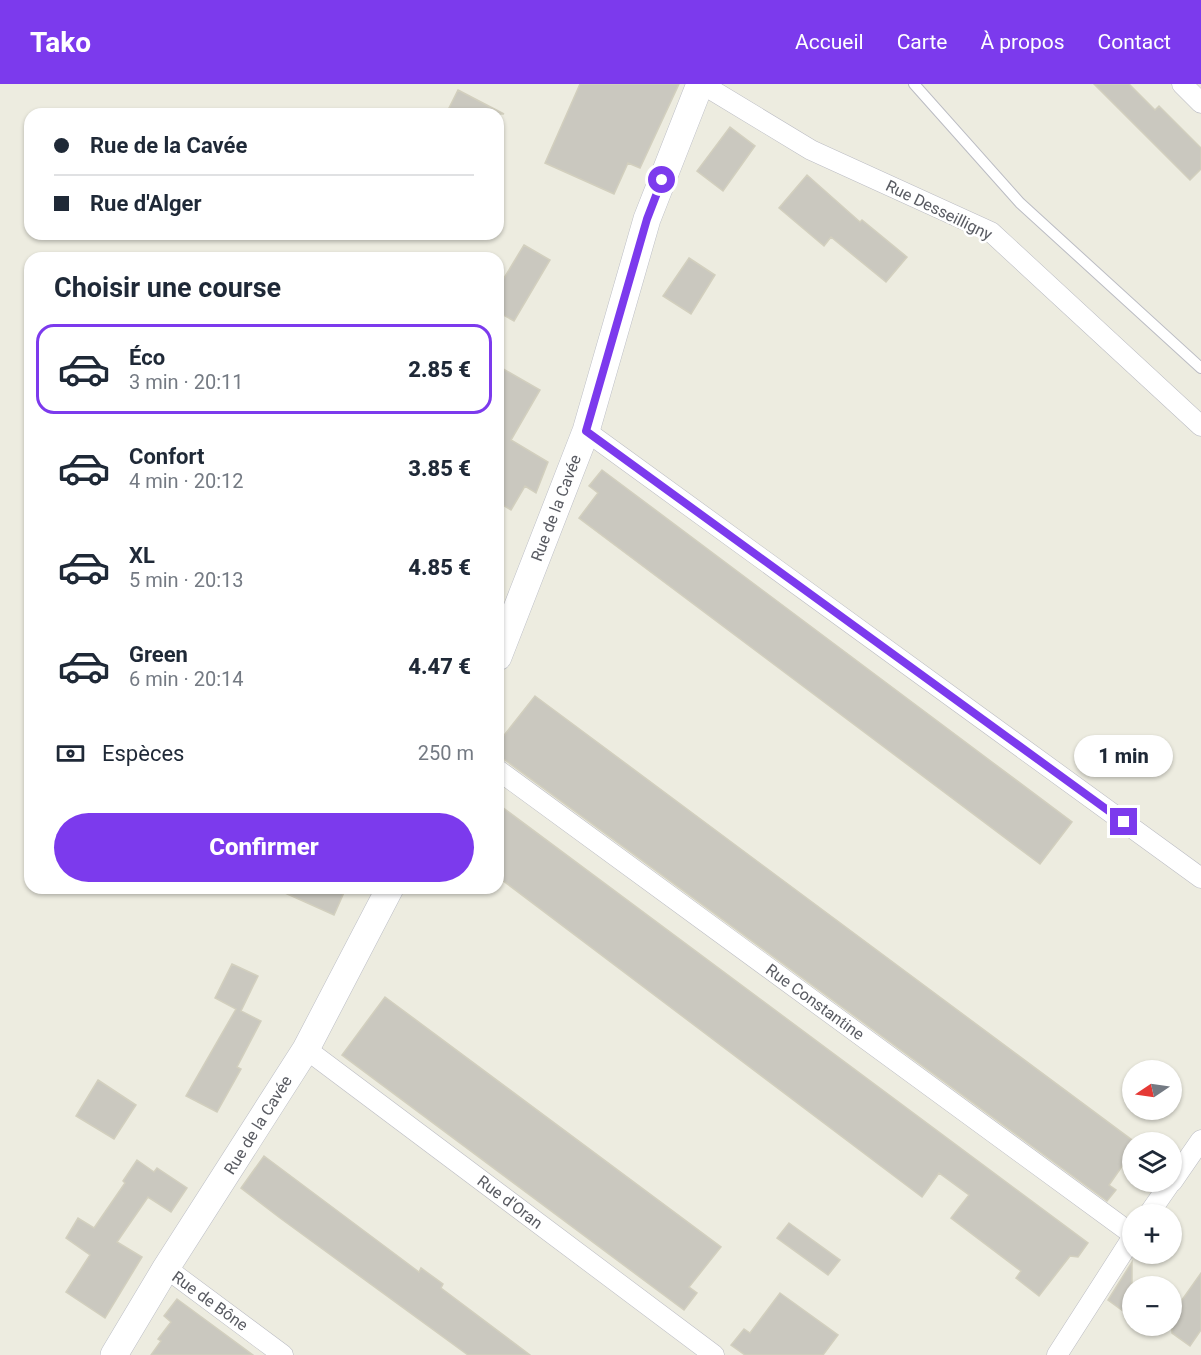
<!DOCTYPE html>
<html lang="fr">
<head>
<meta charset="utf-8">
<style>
	:root { --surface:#fff; --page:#f6f6f7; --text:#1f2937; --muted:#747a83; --line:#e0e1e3; --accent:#7c3aed }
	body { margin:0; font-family:Roboto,sans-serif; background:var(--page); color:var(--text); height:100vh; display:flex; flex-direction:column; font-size:22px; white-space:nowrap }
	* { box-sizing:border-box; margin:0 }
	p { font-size:20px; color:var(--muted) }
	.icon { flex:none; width:33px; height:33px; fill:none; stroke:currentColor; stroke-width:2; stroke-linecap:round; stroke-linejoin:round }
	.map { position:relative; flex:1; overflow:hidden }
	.side { position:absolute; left:24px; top:168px; width:480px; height:642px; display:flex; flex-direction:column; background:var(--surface); border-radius:18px; box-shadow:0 2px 4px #0004 }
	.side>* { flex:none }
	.hud { position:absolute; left:24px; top:24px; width:480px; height:132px; border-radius:18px; box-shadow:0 2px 4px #0004; display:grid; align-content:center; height:132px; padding:0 30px; background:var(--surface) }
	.needle { width:39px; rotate:257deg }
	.fabs { position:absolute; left:1122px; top:976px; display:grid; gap:12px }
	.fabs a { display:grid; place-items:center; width:60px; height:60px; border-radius:50%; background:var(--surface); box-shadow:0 2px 4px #0004; font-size:30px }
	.end { position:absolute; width:27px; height:27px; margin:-14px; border:8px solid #7c3aed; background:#fff; box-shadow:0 0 0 3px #fff }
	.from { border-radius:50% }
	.bubble { position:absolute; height:42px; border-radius:21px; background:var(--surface); box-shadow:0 2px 4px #0004; font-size:20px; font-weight:800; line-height:42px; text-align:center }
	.hud b { display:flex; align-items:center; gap:21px; height:57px; font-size:22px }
	.hud b+b { border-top:2px solid var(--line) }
	.hud i { width:15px; height:15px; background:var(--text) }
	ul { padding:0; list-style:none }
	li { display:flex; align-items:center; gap:18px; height:90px; margin:0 12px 9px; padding:0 18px; border:3px solid transparent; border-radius:18px }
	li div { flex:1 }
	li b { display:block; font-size:22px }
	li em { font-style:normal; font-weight:800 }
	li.selected { border-color:var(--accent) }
	li>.icon { width:54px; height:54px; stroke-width:1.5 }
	h2 { padding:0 30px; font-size:27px; line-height:72px }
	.pay { display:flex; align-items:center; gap:15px; height:66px; padding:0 30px; font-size:22px }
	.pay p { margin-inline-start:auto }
	.button { display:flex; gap:12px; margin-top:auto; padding:12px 30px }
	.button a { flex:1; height:69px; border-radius:36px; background:var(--accent); color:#fff; font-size:24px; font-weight:800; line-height:69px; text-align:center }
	header { display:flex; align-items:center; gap:36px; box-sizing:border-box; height:84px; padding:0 30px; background:var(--accent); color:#fff }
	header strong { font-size:28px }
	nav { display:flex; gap:33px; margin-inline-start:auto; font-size:21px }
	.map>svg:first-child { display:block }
	.building { fill:#cac8bf; stroke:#d2cfbe; stroke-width:1.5 }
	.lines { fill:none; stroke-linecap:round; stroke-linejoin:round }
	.lane-casing { stroke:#bbbcc3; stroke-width:12 }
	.street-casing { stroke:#bbbcc3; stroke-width:21 }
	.secondary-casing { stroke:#bbbdc5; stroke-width:28 }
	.lane { stroke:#fff; stroke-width:10 }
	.street { stroke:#fff; stroke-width:20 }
	.secondary { stroke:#fff; stroke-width:27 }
	.route { stroke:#7c3aed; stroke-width:8 }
	.labels { text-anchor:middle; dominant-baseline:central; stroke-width:5; stroke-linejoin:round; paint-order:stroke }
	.street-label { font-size:16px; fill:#595b62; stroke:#fff }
</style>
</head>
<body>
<header>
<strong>Tako</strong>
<nav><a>Accueil</a><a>Carte</a><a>À propos</a><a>Contact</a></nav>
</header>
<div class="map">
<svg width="1201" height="1271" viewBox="0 0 1201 1271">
	<rect width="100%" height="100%" fill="#edece0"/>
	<path class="building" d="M580,0H679L640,84L628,79L614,110L545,79Z
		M1094,0H1129L1155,26L1159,22L1201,64V85L1190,96Z
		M458,6L504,30H446Z
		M730,43L755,62L723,107L697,87Z
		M807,91L860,138L862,136L907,173L886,198L831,153L824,162L779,124Z
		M524,161L550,176L514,237L498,228V204Z
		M689,174L715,191L691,230L663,212Z
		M498,282L540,306L511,356L548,378L536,409L525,402L511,426L498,418Z
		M602,386L1072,738L1040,780L579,434L598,409L589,402Z
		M535,612L1132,1056V1068L1109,1101L1116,1106L1107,1117L505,676L498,674V659Z
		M498,720L1088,1159L1078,1173L1070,1172L1039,1212L1016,1194L1021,1187L951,1134L969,1111L939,1089L922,1113L498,793Z
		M274,804H346L334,831Z
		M232,880L258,892L241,927L261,937L237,983L241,985L217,1028L186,1012L236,925L215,914Z
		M385,913L721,1163L689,1203L697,1209L684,1226L342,971Z
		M98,996L136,1021L114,1055L76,1032Z
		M264,1072L419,1188L421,1184L443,1200L441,1204L530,1271H468L280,1134L241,1104Z
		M137,1076L154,1088L157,1084L187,1104L171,1128L148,1113L117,1158L142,1173L105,1234L66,1208L90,1171L66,1154L78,1134L94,1144L125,1099L123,1097Z
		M789,1139L840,1176L828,1191L777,1154Z
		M1132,1178V1212L1123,1227L1108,1216Z
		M1201,1189V1246L1190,1262L1172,1249V1230Z
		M780,1209L838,1251L823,1271H745L731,1261L744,1245L750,1249Z
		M177,1215L192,1226L253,1271H151L161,1257L158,1255L171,1238L164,1232Z"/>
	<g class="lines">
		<defs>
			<path id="lane" d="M914,0L1020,119L1201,284"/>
			<path id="street" d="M702,0L811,66L991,148L1201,342
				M1182,0L1201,19
				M586,347L1201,794
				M498,686L1132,1150
				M306,965L714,1271
				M1172,1098L1201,1056
				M1148,1131L1171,1098
				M166,1184L283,1271
				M1057,1271L1132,1154"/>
			<path id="secondary" d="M498,573L586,347L647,135L700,0
				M114,1271L166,1184L306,965L390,804"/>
		</defs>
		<use href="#lane" class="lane-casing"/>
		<use href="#street" class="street-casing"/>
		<use href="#secondary" class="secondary-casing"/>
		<use href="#lane" class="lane"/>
		<use href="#street" class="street"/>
		<use href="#secondary" class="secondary"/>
	</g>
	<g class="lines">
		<path class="route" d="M662,96L647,135L586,347L1124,738"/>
	</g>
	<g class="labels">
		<g class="street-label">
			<text transform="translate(939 126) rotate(26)">Rue Desseilligny</text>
			<text transform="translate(556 424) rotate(-69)">Rue de la Cavée</text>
			<text transform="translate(815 918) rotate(36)">Rue Constantine</text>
			<text transform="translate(258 1041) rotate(-58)">Rue de la Cavée</text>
			<text transform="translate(510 1118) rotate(37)">Rue d'Oran</text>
			<text transform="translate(210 1217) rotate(36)">Rue de Bône</text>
		</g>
	</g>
</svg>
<div class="fabs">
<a><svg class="needle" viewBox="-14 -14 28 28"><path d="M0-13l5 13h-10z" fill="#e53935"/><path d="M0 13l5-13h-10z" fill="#747a83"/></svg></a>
<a><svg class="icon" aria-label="layers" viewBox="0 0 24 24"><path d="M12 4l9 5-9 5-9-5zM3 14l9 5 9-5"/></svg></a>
<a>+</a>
<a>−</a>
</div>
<i class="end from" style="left:662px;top:96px"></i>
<i class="end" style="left:1124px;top:738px"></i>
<div class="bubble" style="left:1074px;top:651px;width:99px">1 min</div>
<div class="hud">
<b><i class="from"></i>Rue de la Cavée</b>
<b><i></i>Rue d'Alger</b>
</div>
<section class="side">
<h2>Choisir une course</h2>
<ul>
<li class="selected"><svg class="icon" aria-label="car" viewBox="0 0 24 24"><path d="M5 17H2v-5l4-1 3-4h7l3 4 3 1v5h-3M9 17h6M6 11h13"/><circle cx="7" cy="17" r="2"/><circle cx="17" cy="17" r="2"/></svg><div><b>Éco</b><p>3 min · 20:11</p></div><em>2.85 €</em></li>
<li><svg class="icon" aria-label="car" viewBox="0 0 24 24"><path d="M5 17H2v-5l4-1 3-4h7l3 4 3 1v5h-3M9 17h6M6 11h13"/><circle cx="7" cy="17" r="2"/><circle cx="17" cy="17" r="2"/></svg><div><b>Confort</b><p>4 min · 20:12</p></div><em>3.85 €</em></li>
<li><svg class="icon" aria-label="car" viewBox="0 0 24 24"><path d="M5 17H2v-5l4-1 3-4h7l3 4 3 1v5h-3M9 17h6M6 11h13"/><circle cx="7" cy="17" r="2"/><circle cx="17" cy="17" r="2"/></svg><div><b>XL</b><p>5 min · 20:13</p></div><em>4.85 €</em></li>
<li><svg class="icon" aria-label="car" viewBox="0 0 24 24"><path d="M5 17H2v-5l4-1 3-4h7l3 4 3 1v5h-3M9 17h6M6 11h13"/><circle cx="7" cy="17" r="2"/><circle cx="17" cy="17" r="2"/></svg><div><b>Green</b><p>6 min · 20:14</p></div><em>4.47 €</em></li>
</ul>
<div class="pay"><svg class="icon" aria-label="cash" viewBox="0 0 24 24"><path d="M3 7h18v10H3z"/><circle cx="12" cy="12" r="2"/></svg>Espèces<p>250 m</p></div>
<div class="button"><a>Confirmer</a></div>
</section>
</div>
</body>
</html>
